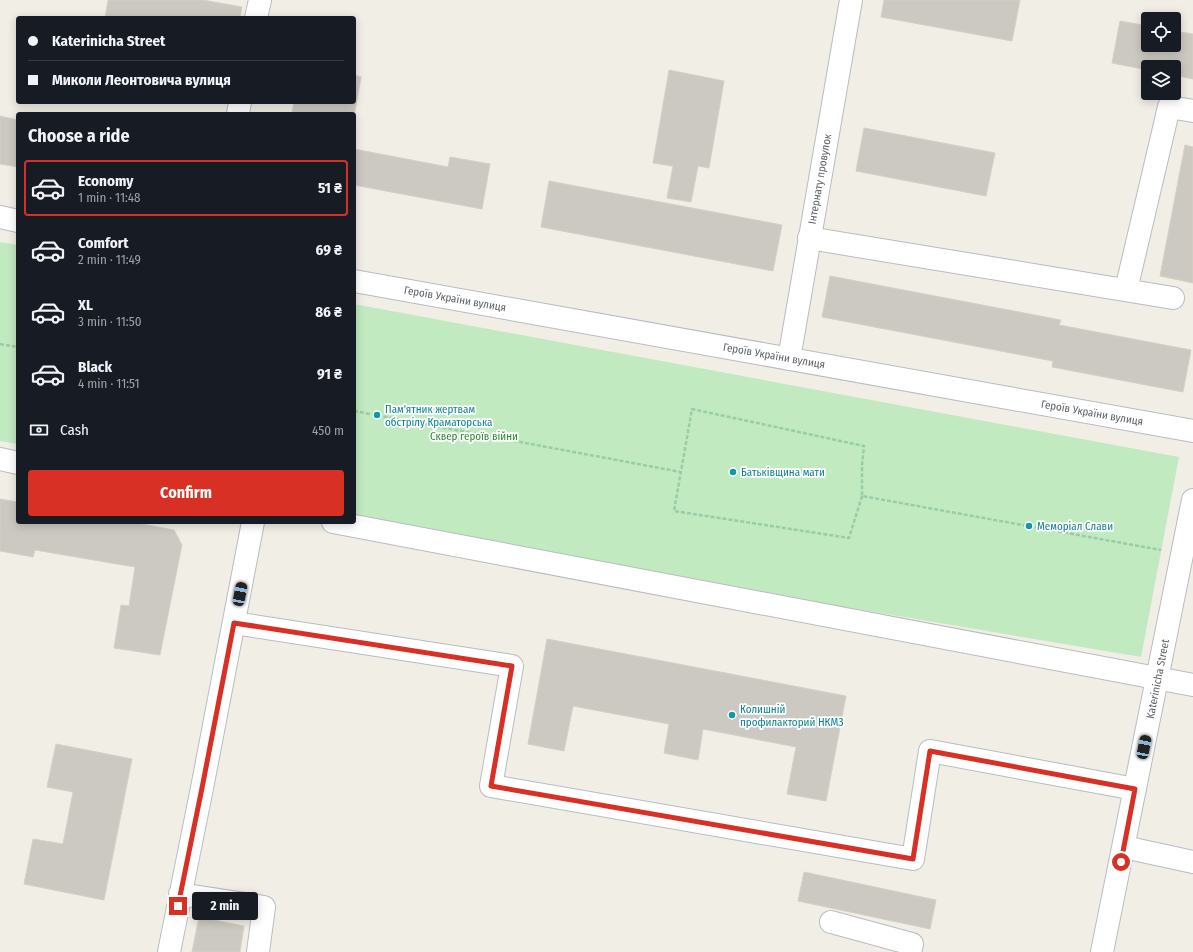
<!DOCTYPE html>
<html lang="en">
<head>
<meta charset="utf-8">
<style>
	:root { --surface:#171b24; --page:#242831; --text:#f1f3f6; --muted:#9ea1a6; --line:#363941; --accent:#d93025 }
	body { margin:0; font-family:"Fira Sans Condensed",sans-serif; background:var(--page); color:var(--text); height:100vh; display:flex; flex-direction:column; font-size:15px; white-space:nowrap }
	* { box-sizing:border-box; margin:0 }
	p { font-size:13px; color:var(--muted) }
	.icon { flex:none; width:22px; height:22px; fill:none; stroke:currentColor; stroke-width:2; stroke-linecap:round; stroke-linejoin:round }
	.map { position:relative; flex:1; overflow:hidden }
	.details { position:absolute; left:16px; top:112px; width:340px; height:412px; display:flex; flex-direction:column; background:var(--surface); border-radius:4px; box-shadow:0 2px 10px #0003 }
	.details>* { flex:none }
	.guide { position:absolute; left:16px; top:16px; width:340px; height:88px; border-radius:4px; box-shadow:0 2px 10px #0003; display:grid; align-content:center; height:88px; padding:0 12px; background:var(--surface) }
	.controls { position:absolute; left:1141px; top:12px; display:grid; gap:8px }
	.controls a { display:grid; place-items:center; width:40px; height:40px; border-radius:4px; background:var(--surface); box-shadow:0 2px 10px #0003; font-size:20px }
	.end { position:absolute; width:18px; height:18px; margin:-9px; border:5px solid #d93025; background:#fff; box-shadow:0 0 0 2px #fff }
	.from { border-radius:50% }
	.bubble { position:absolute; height:28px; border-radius:4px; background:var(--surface); box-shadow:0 2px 10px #0003; font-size:13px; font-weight:700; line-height:28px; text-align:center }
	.car { position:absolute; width:12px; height:24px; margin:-12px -6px; border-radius:5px; box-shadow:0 0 3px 1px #0007; background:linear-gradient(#222 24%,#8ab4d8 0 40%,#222 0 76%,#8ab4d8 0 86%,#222 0) }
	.guide b { display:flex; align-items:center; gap:14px; height:38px; font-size:15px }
	.guide b+b { border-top:1px solid var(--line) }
	.guide i { width:10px; height:10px; background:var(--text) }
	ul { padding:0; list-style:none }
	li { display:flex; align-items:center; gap:12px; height:56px; margin:0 8px 6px; padding:0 4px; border:2px solid transparent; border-radius:4px }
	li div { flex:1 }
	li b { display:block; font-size:15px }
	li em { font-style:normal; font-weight:700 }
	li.active { border-color:var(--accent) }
	li>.icon { width:36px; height:36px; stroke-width:1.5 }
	h2 { padding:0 12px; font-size:18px; line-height:48px }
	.pay { display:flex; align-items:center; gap:10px; height:44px; padding:0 12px; font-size:15px }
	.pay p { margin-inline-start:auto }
	.button { display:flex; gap:8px; margin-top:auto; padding:8px 12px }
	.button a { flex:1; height:46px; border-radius:4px; background:var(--accent); color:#fff; font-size:16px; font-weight:700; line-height:46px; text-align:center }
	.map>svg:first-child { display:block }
	.green { fill:#c2eac1 }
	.building { fill:#ccc9c3; stroke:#d6d0c4 }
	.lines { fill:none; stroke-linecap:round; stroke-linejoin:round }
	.minor-casing { stroke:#b8bcc0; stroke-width:24 }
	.path { stroke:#99cca7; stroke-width:2.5; stroke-dasharray:4 2; stroke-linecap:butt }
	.minor { stroke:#fff; stroke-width:22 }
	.route { stroke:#d93025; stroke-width:5 }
	.culture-dot { fill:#0f9aa8; stroke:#fff; stroke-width:1.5 }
	.labels { text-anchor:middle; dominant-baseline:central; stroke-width:3.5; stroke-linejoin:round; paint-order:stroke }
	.street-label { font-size:11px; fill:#5d6267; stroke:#fff }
	.culture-label { font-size:11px; fill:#0d838f; stroke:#fff; text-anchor:start }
	.park-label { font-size:11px; fill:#2f8531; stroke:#fff }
</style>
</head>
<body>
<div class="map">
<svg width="1193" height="952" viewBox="0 0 1193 952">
	<rect width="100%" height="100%" fill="#f1eee6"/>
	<path class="green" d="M0,242L18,245V444L0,441Z
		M354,304L1179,457L1141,657L340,522H354Z"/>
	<path class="building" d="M108,0H203L242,7L240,18H105Z
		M884,0H1020L1012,41L881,17Z
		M1120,21L1148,26V45H1174V31L1193,34V79L1174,75V67H1148V70L1112,63Z
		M669,70L724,81L709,168L698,166L691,202L667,198L673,166L653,163Z
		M354,75L361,77L354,116V114H292L294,102H354Z
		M0,116L18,120V167L0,164Z
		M864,128L995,153L986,196L856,171Z
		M1185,145L1193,147V283L1160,276Z
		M354,149L448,167L450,157L490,164L482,209L354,185Z
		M549,181L782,225L773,271L541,227Z
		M830,276L1061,320L1059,325L1191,350L1183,392L1052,367L1053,361L822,317Z
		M0,499L18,502V522H131L174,530L182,545L160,655L114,648L121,605L129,606L135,567L35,550L33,557L0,551Z
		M547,639L846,696L826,801L787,794L796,747L703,729L698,760L664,753L669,724L573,706L564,751L528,744Z
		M56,744L132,759L104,900L24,884L33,839L63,844L73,792L47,787Z
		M804,872L936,900L930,929L798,901Z
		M199,917L244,926L240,952H192Z"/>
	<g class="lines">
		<defs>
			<path id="minor" d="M256,18L260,0
				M238,114L240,102
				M0,217L18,221
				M809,238L1173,298
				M354,281L1193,431
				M1126,290L1169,107L1193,111
				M789,359L851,0
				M0,459L18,463
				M333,522L1193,685
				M234,623L512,666L491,786L913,859L930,751L1135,789
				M1124,847L1193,862
				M180,894L264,907L258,952
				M831,922L912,944L910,952
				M169,952L202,788L253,522
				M1102,952L1193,500"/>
		</defs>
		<use href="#minor" class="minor-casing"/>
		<path class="path" d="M0,344L18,347
			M354,411L681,472
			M862,496L849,538L674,511L692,409L864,446L862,466V496L1161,550"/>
		<use href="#minor" class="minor"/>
	</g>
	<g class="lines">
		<path class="route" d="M178,906L202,788L234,623L512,666L491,786L913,859L930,751L1135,789L1121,862"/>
	</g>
	<g class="culture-dot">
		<circle cx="377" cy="415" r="4"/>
		<circle cx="733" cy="472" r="4"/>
		<circle cx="1029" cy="526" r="4"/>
		<circle cx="732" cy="715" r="4"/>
	</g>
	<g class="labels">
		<g class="street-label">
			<text transform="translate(820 179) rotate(-80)">Інтернату провулок</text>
			<text transform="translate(455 299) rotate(10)">Героїв України вулиця</text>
			<text transform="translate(774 356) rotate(10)">Героїв України вулиця</text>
			<text transform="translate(1092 413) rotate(10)">Героїв України вулиця</text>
			<text transform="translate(1158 679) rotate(-79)">Katerinicha Street</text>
		</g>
		<g class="culture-label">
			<text x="385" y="409">Пам'ятник жертвам<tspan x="385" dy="13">обстрілу Краматорська</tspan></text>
			<text x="741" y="472">Батьківщина мати</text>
			<text x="1037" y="526">Меморіал Слави</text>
			<text x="740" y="709">Колишній<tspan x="740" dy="13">профилакторий НКМЗ</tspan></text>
		</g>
		<g class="park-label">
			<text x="474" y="436">Сквер героїв війни</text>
		</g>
	</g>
</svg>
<div class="controls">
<a><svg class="icon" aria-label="locate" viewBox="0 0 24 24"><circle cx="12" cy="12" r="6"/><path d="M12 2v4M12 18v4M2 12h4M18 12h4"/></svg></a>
<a><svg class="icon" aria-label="layers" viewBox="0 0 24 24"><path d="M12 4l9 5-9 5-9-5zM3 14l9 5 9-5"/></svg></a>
</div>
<i class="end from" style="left:1121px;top:862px"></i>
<i class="end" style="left:178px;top:906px"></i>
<div class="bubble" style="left:192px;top:892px;width:66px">2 min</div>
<i class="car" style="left:240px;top:594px;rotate:11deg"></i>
<i class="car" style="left:1144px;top:747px;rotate:11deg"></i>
<div class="guide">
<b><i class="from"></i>Katerinicha Street</b>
<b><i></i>Миколи Леонтовича вулиця</b>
</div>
<section class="details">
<h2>Choose a ride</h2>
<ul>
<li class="active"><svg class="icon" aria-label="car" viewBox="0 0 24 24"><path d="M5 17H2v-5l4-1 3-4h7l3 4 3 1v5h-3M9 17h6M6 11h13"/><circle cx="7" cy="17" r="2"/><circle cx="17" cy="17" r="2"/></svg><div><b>Economy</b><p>1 min · 11:48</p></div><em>51 ₴</em></li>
<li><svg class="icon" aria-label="car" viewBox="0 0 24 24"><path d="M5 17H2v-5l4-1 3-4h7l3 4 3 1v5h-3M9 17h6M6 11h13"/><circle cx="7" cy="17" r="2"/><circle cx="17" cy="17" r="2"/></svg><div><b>Comfort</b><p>2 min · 11:49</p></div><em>69 ₴</em></li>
<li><svg class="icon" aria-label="car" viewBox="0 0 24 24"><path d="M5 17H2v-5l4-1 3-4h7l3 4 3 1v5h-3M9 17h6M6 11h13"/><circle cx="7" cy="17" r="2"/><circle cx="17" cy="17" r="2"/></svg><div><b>XL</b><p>3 min · 11:50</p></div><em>86 ₴</em></li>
<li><svg class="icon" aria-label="car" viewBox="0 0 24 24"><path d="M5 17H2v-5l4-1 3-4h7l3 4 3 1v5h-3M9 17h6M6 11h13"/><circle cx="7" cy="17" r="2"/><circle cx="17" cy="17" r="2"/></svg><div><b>Black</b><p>4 min · 11:51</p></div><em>91 ₴</em></li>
</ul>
<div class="pay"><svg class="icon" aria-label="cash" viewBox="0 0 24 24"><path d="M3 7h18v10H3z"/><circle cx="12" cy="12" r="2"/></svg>Cash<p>450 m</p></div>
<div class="button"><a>Confirm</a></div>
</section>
</div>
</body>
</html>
